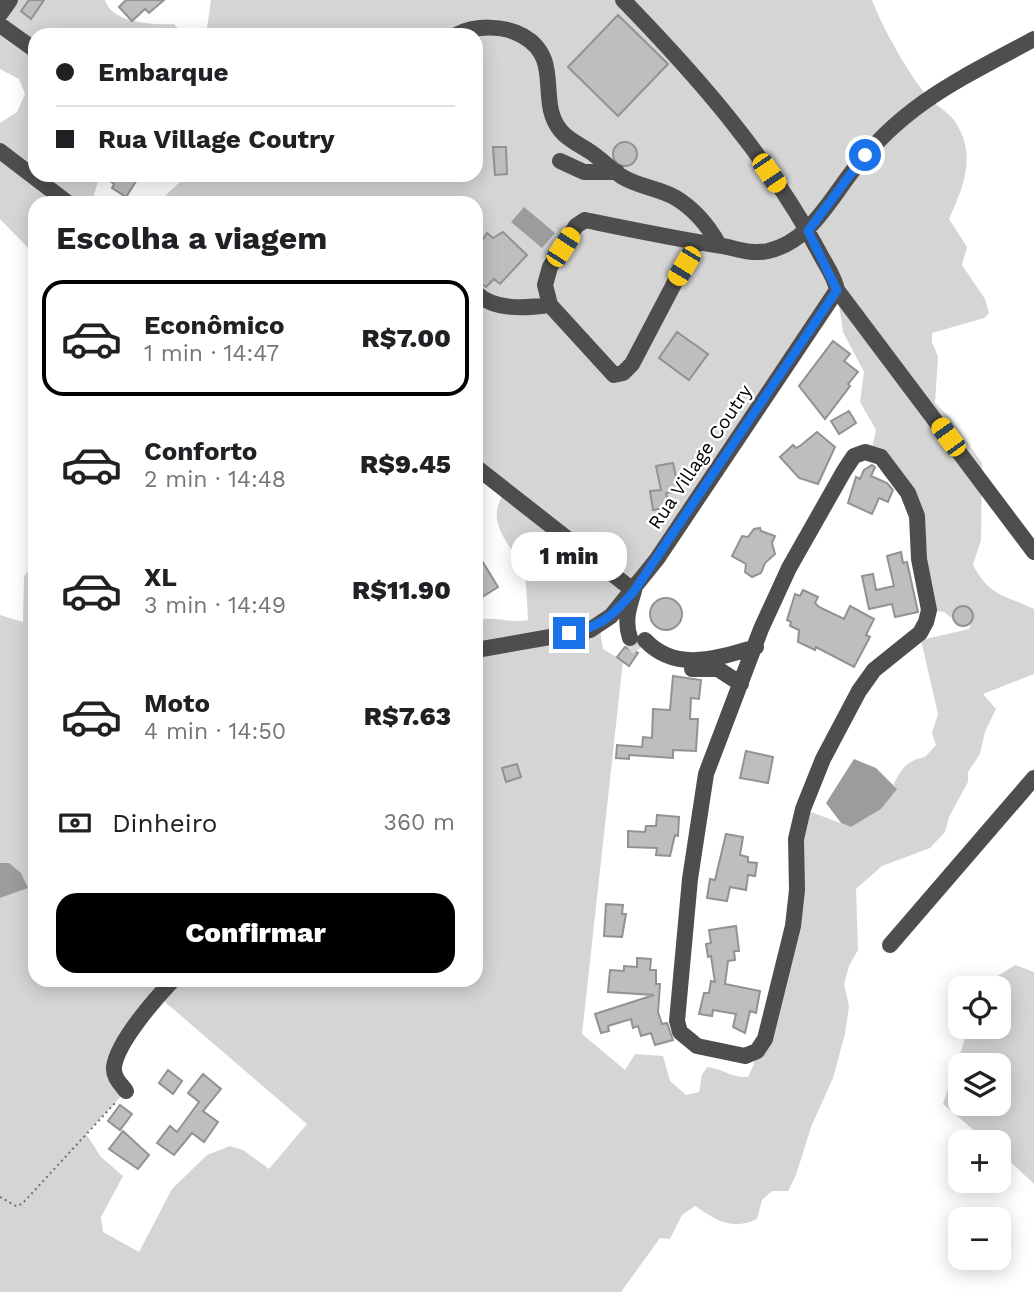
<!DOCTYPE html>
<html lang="pt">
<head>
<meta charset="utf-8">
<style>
	:root { --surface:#fff; --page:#f6f6f6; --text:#202124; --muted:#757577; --line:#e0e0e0; --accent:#000 }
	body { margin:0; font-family:"Work Sans",sans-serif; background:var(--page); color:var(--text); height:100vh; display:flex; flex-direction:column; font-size:26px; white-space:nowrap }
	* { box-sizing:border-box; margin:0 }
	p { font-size:23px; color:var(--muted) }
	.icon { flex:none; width:38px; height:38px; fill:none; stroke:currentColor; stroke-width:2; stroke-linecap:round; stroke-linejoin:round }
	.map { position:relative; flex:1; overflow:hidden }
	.sheet { position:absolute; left:28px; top:196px; width:455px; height:791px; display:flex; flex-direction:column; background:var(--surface); border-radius:21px; box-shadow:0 4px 18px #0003 }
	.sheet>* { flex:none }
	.banner { position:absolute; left:28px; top:28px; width:455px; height:154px; border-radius:21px; box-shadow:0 4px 18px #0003; display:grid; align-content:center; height:154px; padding:0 28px; background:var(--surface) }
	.controls { position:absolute; left:948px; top:976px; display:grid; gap:14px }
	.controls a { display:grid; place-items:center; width:63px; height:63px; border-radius:14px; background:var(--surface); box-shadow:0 4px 18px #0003; font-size:35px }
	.end { position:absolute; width:32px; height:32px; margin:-16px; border:9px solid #1a73e8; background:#fff; box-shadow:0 0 0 4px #fff }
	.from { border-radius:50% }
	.bubble { position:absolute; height:49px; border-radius:21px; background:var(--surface); box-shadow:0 4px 18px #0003; font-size:23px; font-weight:800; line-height:49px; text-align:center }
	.car { position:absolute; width:21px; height:42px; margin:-21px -10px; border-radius:9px; box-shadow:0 0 5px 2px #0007; background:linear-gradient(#f5c518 24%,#345 0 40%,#f5c518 0 76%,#345 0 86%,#f5c518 0) }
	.banner b { display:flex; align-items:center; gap:24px; height:66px; font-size:26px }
	.banner b+b { border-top:2px solid var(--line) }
	.banner i { width:18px; height:18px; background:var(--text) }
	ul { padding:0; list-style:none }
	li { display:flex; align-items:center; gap:21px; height:116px; margin:0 14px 10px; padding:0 14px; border:4px solid transparent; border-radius:21px }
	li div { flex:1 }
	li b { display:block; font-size:26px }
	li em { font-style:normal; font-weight:800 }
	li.selected { border-color:var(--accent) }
	li>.icon { width:63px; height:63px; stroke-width:1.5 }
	h2 { padding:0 28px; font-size:32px; line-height:84px }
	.pay { display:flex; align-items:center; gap:18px; height:77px; padding:0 28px; font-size:26px }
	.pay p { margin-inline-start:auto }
	.action { display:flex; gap:14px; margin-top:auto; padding:14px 28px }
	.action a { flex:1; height:80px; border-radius:21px; background:var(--accent); color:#fff; font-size:28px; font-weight:800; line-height:80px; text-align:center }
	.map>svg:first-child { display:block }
	.green { fill:#d5d5d5; fill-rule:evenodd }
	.water { fill:#9c9c9c }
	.building { fill:#bebebe; stroke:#929292; stroke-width:2 }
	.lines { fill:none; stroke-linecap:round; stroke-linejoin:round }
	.minor-tunnel { stroke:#d9d9d9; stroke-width:16; stroke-dasharray:16 8; stroke-linecap:butt }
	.path { stroke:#707070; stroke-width:2; stroke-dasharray:2 3.5; stroke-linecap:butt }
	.minor { stroke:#4e4e4e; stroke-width:16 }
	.route { stroke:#1a73e8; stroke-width:9 }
	.labels { text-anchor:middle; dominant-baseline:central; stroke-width:5; stroke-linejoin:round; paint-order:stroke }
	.street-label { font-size:19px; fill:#000; stroke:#fff }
</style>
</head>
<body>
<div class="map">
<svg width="1034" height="1292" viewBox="0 0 1034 1292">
	<rect width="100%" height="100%" fill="#fff"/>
	<path class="green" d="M11,0H105C111,23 154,25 174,24L184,35H35V175H100L93,198L78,203H35V255L0,219V123L17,112L25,94L19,79L0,69V16Z
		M211,0H872C882,27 909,75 928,97C936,106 949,112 956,123C977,157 963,187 949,219L967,247L962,265L985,299L989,313L984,318L932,333V342L938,357L935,403L950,418L982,463L981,540L973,565C990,597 1005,595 1034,609V674L983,694L996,709L985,732L980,754L968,772V782L949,817L945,832L930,848L882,866L856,889L858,950L849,966L844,984L849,1006L845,1034L833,1078L811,1127L796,1175L788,1191H772L762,1200L757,1219C732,1231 716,1220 695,1206L682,1215L670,1239L660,1238L621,1292H0V898L28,888L9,863H0V615L23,622L24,576L35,564V980H476V650L491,646L476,635V621C492,615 511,624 528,620C528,613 526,581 525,576C516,545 480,526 506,490L476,467V203H139L165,196L181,181L175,175H476V35H206ZM837,291L843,332L864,372L860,402L876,430L871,452L917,516L929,610L944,612L953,619L956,608L962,606L972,610L973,616L969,629L921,640L938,714L932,733L936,745L925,757C908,760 901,768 894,784L896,789L881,809L851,827L803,809L793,926L753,1066L748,1077C732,1078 723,1069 707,1067L702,1075L699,1092L686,1095L670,1081L663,1056L635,1054L625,1070L582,1034L623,661L603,649L599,624L657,559ZM158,996L307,1124L269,1169L243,1150L230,1146L207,1155L172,1189L139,1252L103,1232L101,1217L123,1176L101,1157L86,1134L126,1091L118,1053Z
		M1015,965L1034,972V1184L999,1151V1143H989L943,1104L969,1027H999V989H988L993,979ZM961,1066H999V1104H961Z"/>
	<path class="water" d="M524,207L555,233L542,248L511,222Z
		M854,759L876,768L897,789L881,809L851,827L841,823L826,803Z
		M0,863H9L21,873L28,888L0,898Z"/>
	<path class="building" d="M29,0H44L31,19L21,11Z
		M126,0H164L149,13L145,9L132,21L119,7Z
		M618,15L668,64L618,116L568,67Z
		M613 154a12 12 0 1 1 24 0a12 12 0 1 1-24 0Z
		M493,147H506L507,174L495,175Z
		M114,175H140L126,197L112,188L114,184L110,181Z
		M503,232L527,255L500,284L494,279L486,287L476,280L482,275L476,269V250L487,233L493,238Z
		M677,332L708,354L689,380L659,358Z
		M833,341L850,354L844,361L858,372L848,384L850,386L825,419L799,386Z
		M849,411L856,423L839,434L831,421Z
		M817,432L835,447L818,484L799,478L780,457L793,445L796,448L800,446Z
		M673,463L679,491L666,493L669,507L653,510L650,491L661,490L656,466Z
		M872,465L875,467L871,476L887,483L893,490L888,502L879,498L872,514L848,503L856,477L860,479L864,470Z
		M760,528L761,531L775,536L772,543L775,554L765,563L761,573L752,577L745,572L746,564L732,556L742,536L748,537L754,529Z
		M476,551L498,587L476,601Z
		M901,552L903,563L907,562L918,612L895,617L892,604L869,609L862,576L873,574L876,590L894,586L887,556Z
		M803,590L818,597L815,603L819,607L844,619L850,606L874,619L866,635L870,637L854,667L816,647L815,650L798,642L799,630L790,626L791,622L787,620L795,594L800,596Z
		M650 614a16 16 0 1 1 32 0a16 16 0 1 1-32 0Z
		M953 616a10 10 0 1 1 20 0a10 10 0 1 1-20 0Z
		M625,647L638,653L629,666L617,657Z
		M673,676L701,680L699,699L691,698L690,719H698L696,751L673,750V758L629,755V759L616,758L617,745L642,747L643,737L652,738L653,709L670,710Z
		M746,751L773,757L768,783L740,778Z
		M517,764L521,777L506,782L502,768Z
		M657,815L679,817L678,836L675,835L670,856L656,855L657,848L628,847V831L645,832L646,826H656Z
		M726,834L743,837L740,855L748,857V862L757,863L755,876L748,875L746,890L730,887L727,901L707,898L710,879L715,880Z
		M606,904L623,905L622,914H626L622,937L604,936Z
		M736,926L739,951H734L735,960L728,961L725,984L760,991L756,1013L750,1011L745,1033L733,1027L736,1014L713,1010L712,1016L699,1014L704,993H709L711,981L715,982L711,956L708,957L706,944L711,943L709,930Z
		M637,958L651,959L650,970H656V984H660L658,1012L662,1024L667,1023L673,1040L655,1045L651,1033L641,1036L638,1026L633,1028L631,1019L608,1026L609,1031L601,1033L595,1014L654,995L608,992L610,970L624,971V966L637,967Z
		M168,1070L182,1081L173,1094L159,1083Z
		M203,1074L221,1089L203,1111L218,1122L204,1142L192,1133L174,1155L157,1143L170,1126L177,1132L199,1102L188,1093Z
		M120,1105L132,1114L120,1130L108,1121Z
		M123,1131L149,1155L138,1169L109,1149Z"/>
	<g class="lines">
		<path class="minor-tunnel" d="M630,638L639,649"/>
		<path class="path" d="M0,1197L16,1206L22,1204L116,1102"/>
		<path class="minor" d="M0,14L10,0
			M0,25L35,50
			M456,35C475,25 504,25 523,36C564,59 536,102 561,131C568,140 582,146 592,153C602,160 611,169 621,176C638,187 659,188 676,198C694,209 709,227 719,245
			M0,151L68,203
			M560,161L584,172H617
			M696,242L632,364L623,373L614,375L550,305L545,285L550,267L576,226L585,220C629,229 672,238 716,245C734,247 749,255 768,251C808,242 828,203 851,173C903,104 960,79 1034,39
			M837,290L1034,552
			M476,293C495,311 526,308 550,305
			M865,452L881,457L908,493L917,516L919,559L929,610L926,622L920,633L874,670L859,691L823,759L803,809L796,839L797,890L793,926L765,1039L757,1051L745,1056L697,1046L680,1032L677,1021L690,879L706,774L761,629L789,568L844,471L854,456Z
			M476,467L634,591C629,607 624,621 630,638
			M645,640C676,673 717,658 756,647
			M476,650L590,630L611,616L657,559L837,290C835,277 825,264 819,252C769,158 697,76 623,0
			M692,669H718L741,684
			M890,945L1034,778
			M126,1091C120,1083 113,1077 114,1067C117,1042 156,998 173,980"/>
	</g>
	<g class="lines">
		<path class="route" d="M569,633C602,627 613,615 634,591L837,290L808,231L865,155"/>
	</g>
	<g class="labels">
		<g class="street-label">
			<text transform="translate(700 457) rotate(-56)">Rua Village Coutry</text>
		</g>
	</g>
</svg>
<div class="controls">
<a><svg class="icon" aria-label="locate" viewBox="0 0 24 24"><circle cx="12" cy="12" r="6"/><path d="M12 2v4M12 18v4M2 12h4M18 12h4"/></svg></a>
<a><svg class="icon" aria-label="layers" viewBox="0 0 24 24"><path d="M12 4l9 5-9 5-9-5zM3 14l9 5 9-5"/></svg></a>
<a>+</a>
<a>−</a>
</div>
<i class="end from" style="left:865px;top:155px"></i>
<i class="end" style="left:569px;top:633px"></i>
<div class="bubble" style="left:511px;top:532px;width:116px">1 min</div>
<i class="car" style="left:769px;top:173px;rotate:146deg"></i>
<i class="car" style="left:563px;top:247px;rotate:33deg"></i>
<i class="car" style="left:684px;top:266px;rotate:211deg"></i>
<i class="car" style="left:948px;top:437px;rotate:324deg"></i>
<div class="banner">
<b><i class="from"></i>Embarque</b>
<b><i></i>Rua Village Coutry</b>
</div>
<section class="sheet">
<h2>Escolha a viagem</h2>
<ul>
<li class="selected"><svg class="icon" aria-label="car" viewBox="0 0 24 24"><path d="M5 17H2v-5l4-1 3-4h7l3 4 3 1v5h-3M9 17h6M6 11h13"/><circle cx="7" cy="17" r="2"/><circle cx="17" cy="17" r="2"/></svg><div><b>Econômico</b><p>1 min · 14:47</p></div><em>R$7.00</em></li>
<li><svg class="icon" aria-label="car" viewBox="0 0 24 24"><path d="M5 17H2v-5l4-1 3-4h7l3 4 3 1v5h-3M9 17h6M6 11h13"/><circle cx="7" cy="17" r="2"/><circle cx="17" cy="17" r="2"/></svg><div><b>Conforto</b><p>2 min · 14:48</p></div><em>R$9.45</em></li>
<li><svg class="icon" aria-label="car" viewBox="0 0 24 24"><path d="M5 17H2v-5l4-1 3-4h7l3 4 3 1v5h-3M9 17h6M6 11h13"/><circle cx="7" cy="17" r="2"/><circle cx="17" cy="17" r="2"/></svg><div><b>XL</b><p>3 min · 14:49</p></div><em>R$11.90</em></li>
<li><svg class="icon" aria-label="car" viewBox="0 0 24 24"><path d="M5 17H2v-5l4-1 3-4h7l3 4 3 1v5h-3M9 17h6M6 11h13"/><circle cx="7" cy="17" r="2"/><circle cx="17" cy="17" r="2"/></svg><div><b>Moto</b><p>4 min · 14:50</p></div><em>R$7.63</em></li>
</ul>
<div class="pay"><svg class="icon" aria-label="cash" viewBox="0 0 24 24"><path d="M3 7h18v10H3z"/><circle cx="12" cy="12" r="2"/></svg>Dinheiro<p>360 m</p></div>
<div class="action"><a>Confirmar</a></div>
</section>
</div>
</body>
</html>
